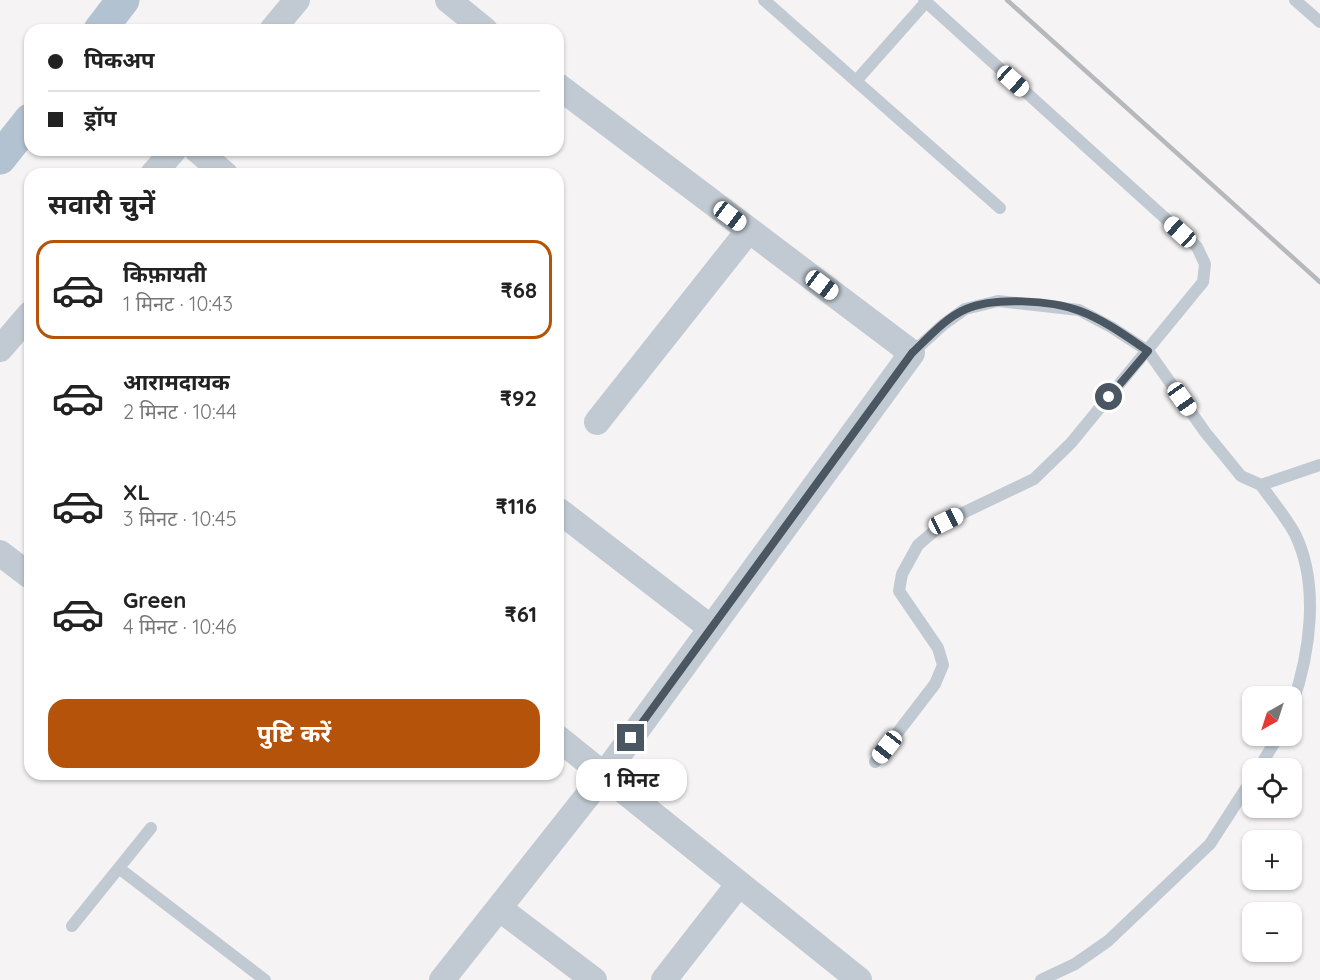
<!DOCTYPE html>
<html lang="hi">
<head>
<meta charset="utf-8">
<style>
	:root { --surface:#fff; --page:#f2f2f2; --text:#222; --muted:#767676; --line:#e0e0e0; --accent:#b45309 }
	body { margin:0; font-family:Quicksand,"Noto Sans Devanagari",sans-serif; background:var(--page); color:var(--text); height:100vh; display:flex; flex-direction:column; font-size:22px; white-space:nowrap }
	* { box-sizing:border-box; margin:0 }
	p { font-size:20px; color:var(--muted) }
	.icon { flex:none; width:33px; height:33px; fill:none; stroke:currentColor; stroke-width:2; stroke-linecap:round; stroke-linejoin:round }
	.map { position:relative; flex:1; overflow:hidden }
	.details { position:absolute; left:24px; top:168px; width:540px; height:612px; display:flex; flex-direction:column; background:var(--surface); border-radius:18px; box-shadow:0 2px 4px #0004 }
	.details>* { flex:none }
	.guide { position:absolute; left:24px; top:24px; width:540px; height:132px; border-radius:18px; box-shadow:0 2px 4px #0004; display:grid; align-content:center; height:132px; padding:0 24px; background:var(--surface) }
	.needle { width:39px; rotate:219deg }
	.buttons { position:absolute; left:1242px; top:686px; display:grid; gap:12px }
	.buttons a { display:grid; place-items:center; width:60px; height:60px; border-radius:12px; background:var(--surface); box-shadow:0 2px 4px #0004; font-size:30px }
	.end { position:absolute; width:27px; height:27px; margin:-14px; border:8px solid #4a5661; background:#fff; box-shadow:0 0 0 3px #fff }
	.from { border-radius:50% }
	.bubble { position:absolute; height:42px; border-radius:18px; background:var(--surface); box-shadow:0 2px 4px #0004; font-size:20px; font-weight:700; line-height:42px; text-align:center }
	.car { position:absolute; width:18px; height:36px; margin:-18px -9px; border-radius:8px; box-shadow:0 0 4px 2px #0007; background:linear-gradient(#fff 24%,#345 0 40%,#fff 0 76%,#345 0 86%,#fff 0) }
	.guide b { display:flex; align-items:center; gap:21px; height:57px; font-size:22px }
	.guide b+b { border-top:2px solid var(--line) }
	.guide i { width:15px; height:15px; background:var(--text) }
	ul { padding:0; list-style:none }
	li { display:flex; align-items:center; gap:18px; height:99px; margin:0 12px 9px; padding:0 12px; border:3px solid transparent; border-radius:18px }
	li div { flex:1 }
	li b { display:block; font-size:22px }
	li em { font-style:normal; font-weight:700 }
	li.on { border-color:var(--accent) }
	li>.icon { width:54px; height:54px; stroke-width:1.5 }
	h2 { padding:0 24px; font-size:27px; line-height:72px }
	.cta { display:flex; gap:12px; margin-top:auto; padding:12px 24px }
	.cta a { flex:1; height:69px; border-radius:18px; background:var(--accent); color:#fff; font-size:24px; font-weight:700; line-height:69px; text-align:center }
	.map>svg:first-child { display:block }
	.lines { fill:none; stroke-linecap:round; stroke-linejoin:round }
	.lane { stroke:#c1cad2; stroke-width:12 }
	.street { stroke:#c1cad2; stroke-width:26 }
	.primary { stroke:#b3c2d1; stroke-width:33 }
	.rail { stroke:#b5b8bd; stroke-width:4.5 }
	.route { stroke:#4a5661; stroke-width:8 }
</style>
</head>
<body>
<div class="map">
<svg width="1320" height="980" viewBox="0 0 1320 980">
	<rect width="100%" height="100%" fill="#f5f3f3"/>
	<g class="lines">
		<path class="lane" d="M764,0L1000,208
			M1295,0L1320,22
			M856,81L926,2
			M912,353L944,324L965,309L998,301L1079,310L1111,327L1148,351L1205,432L1241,476L1261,485L1320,465
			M1261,485C1272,501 1286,517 1295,534C1320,585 1310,654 1292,705
			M875,762L935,684L943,665L938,648L899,591L902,574L918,545L946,521L1034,479L1071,443L1203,282L1205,264L1197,247L924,0
			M1259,768L1279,735
			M120,869L265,980
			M72,926L151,828
			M1041,980L1075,964L1108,941L1210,844L1252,779"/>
		<path class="street" d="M448,0L485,30
			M272,30L297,0
			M197,150L225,174
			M153,174L174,150
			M0,349L30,314
			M597,422L749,230
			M558,510L711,628
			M0,553L30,576
			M558,738L859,980
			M500,909L594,980
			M442,980L604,775L912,353L558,86
			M664,980L738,885"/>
		<path class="primary" d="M100,30L123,0
			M0,158L30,120"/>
		<path class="rail" d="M1007,0L1320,282"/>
	</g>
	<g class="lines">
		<path class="route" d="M631,738L912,353C928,338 945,318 966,309C994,297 1051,300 1080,311C1104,320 1126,336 1148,351L1109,397"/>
	</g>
</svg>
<div class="buttons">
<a><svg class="needle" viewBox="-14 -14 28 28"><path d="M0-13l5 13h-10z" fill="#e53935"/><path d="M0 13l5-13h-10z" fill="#767676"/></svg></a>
<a><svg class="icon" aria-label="locate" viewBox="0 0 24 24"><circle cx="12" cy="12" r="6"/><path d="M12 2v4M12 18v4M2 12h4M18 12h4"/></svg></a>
<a>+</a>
<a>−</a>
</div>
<i class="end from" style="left:1109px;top:397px"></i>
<i class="end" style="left:631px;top:738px"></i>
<div class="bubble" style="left:576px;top:759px;width:111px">1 मिनट</div>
<i class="car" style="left:1013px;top:81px;rotate:132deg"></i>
<i class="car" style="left:730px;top:216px;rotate:127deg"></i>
<i class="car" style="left:1180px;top:232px;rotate:312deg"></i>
<i class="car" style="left:822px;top:285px;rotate:127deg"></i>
<i class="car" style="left:1182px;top:399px;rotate:145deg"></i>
<i class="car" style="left:946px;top:521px;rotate:64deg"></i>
<i class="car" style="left:887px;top:747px;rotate:218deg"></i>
<div class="guide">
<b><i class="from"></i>पिकअप</b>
<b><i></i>ड्रॉप</b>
</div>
<section class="details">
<h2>सवारी चुनें</h2>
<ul>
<li class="on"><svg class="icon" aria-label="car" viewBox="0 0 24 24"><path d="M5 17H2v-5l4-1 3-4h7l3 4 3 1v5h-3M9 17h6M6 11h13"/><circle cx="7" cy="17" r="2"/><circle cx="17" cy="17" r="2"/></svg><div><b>किफ़ायती</b><p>1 मिनट · 10:43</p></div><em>₹68</em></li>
<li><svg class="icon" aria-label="car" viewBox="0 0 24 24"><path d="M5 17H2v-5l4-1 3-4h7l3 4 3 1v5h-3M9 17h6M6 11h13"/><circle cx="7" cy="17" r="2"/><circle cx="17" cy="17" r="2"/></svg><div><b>आरामदायक</b><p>2 मिनट · 10:44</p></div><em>₹92</em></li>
<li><svg class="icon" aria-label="car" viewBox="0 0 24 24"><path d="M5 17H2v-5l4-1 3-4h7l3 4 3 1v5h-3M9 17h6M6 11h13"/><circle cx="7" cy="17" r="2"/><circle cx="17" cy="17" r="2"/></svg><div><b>XL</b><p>3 मिनट · 10:45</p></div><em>₹116</em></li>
<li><svg class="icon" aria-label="car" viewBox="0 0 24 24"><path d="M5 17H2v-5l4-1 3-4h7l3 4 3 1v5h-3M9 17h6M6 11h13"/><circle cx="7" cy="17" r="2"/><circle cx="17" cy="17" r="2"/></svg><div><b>Green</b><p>4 मिनट · 10:46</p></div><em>₹61</em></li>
</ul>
<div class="cta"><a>पुष्टि करें</a></div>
</section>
</div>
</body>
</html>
